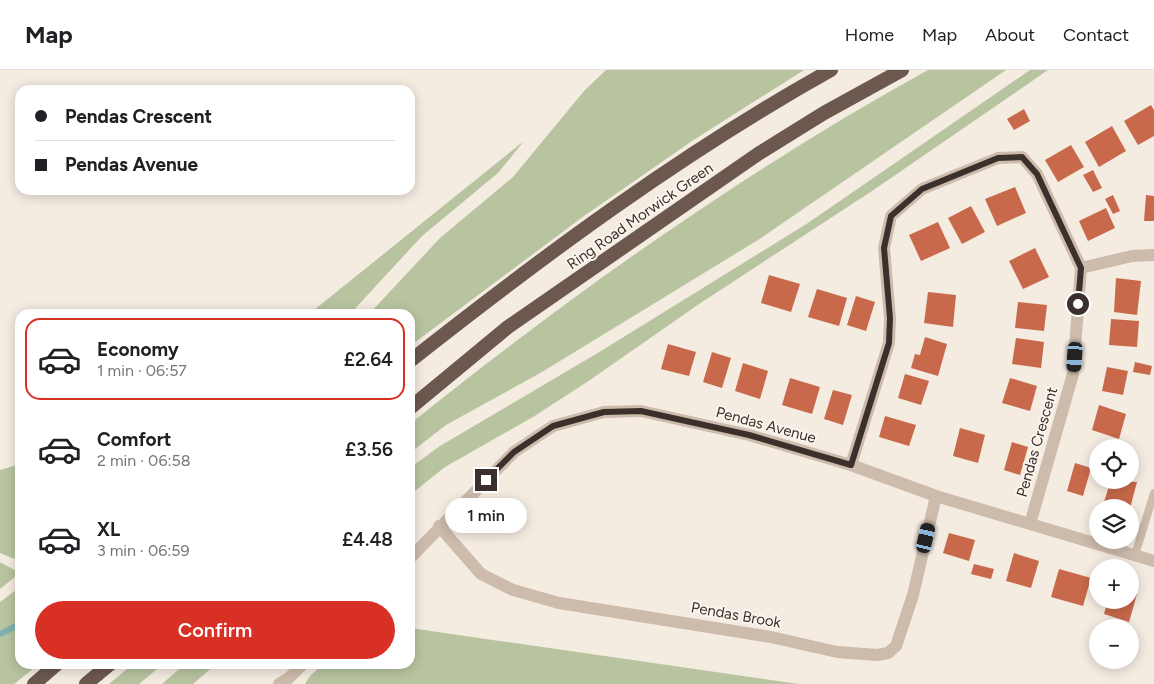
<!DOCTYPE html>
<html lang="en">
<head>
<meta charset="utf-8">
<style>
	:root { --surface:#fff; --page:#f6f6f6; --text:#202124; --muted:#757577; --line:#e0e0e0; --accent:#d93025 }
	body { margin:0; font-family:Figtree,sans-serif; background:var(--page); color:var(--text); height:100vh; display:flex; flex-direction:column; font-size:19px; white-space:nowrap }
	* { box-sizing:border-box; margin:0 }
	p { font-size:16px; color:var(--muted) }
	.icon { flex:none; width:28px; height:28px; fill:none; stroke:currentColor; stroke-width:2; stroke-linecap:round; stroke-linejoin:round }
	.map { position:relative; flex:1; overflow:hidden }
	.details { position:absolute; left:15px; top:239px; width:400px; height:360px; display:flex; flex-direction:column; background:var(--surface); border-radius:15px; box-shadow:0 2px 12px #0003 }
	.details>* { flex:none }
	.banner { position:absolute; left:15px; top:15px; width:400px; height:110px; border-radius:15px; box-shadow:0 2px 12px #0003; display:grid; align-content:center; height:110px; padding:0 20px; background:var(--surface) }
	.controls { position:absolute; left:1089px; top:369px; display:grid; gap:10px }
	.controls a { display:grid; place-items:center; width:50px; height:50px; border-radius:50%; background:var(--surface); box-shadow:0 2px 12px #0003; font-size:25px }
	.end { position:absolute; width:22px; height:22px; margin:-11px; border:6px solid #3b302b; background:#fff; box-shadow:0 0 0 2px #fff }
	.from { border-radius:50% }
	.bubble { position:absolute; height:35px; border-radius:18px; background:var(--surface); box-shadow:0 2px 12px #0003; font-size:16px; font-weight:600; line-height:35px; text-align:center }
	.car { position:absolute; width:15px; height:30px; margin:-15px -8px; border-radius:6px; box-shadow:0 0 4px 1px #0007; background:linear-gradient(#222 24%,#8ab4d8 0 40%,#222 0 76%,#8ab4d8 0 86%,#222 0) }
	.banner b { display:flex; align-items:center; gap:18px; height:48px; font-size:19px }
	.banner b+b { border-top:1px solid var(--line) }
	.banner i { width:12px; height:12px; background:var(--text) }
	ul { padding:9px 0 0; list-style:none }
	li { display:flex; align-items:center; gap:15px; height:82px; margin:0 10px 8px; padding:0 10px; border:2px solid transparent; border-radius:15px }
	li div { flex:1 }
	li b { display:block; font-size:19px }
	li em { font-style:normal; font-weight:600 }
	li.current { border-color:var(--accent) }
	li>.icon { width:45px; height:45px; stroke-width:1.5 }
	.action { display:flex; gap:10px; margin-top:auto; padding:10px 20px }
	.action a { flex:1; height:58px; border-radius:30px; background:var(--accent); color:#fff; font-size:20px; font-weight:600; line-height:58px; text-align:center }
	header { display:flex; align-items:center; gap:30px; box-sizing:border-box; height:70px; padding:0 25px; background:var(--surface); border-bottom:1px solid var(--line) }
	header strong { font-size:24px }
	nav { display:flex; gap:28px; margin-inline-start:auto; font-size:18px }
	.map>svg:first-child { display:block }
	.green { fill:#b8c4a0 }
	.lines { fill:none; stroke-linecap:round; stroke-linejoin:round }
	.stream { stroke:#7fb0b2; stroke-width:6 }
	.building { fill:#c8694b }
	.service { stroke:#cdbbac; stroke-width:8 }
	.minor { stroke:#cdbbac; stroke-width:12 }
	.trunk { stroke:#6c584f; stroke-width:14 }
	.route { stroke:#3b302b; stroke-width:6 }
	.labels { text-anchor:middle; dominant-baseline:central; stroke-width:4; stroke-linejoin:round; paint-order:stroke }
	.street-label { font-size:15px; fill:#3b302b; stroke:#fbf5ee }
</style>
</head>
<body>
<header>
<strong>Map</strong>
<nav><a>Home</a><a>Map</a><a>About</a><a>Contact</a></nav>
</header>
<div class="map">
<svg width="1154" height="614" viewBox="0 0 1154 614">
	<rect width="100%" height="100%" fill="#f4ebe1"/>
	<path class="green" d="M606,0H804L692,71L584,146L410,276V244H369L440,168L513,107L584,21Z
		M928,0H1006L758,170L542,302L446,355L410,383V354C573,223 745,101 928,0Z
		M1030,0H1048L872,121L699,234L590,310L533,347L445,397L410,425V398L440,376L601,281L808,153Z
		M524,71L498,103L422,166L350,244H309Z
		M20,394V491L0,483V400Z
		M0,492L20,503L0,519Z
		M20,517V594H39L14,614H0V532Z
		M410,558L799,614H305L310,606L323,594H410Z
		M133,594H163L139,614H109Z
		M185,594H216L193,614H162Z"/>
	<g class="lines">
		<path class="stream" d="M0,564L20,554"/>
	</g>
	<path class="building" d="M1151,35L1154,40V66L1138,75L1124,51Z
		M1024,39L1030,51L1014,60L1007,49Z
		M1112,56L1126,81L1099,97L1085,72Z
		M1071,75L1084,97L1058,112L1045,90Z
		M1093,100L1102,118L1093,122L1083,105Z
		M1015,117L1026,143L997,156L985,129Z
		M1113,125L1120,141L1113,144L1105,129Z
		M1146,125L1154,126V151H1144Z
		M971,136L985,162L962,174L948,148Z
		M1106,138L1115,158L1088,171L1079,151Z
		M938,152L950,178L921,191L909,165Z
		M1035,178L1049,207L1023,219L1009,191Z
		M769,205L800,214L791,242L761,233Z
		M1116,208L1141,211L1137,245L1114,242Z
		M817,219L847,228L839,256L808,247Z
		M928,222L956,225L953,257L924,253Z
		M856,226L875,232L866,261L847,255Z
		M1018,232L1047,235L1044,261L1015,258Z
		M1111,249L1139,251L1137,277L1109,275Z
		M925,267L947,274L938,306L911,298L915,284L920,285Z
		M1016,268L1044,272L1041,298L1012,294Z
		M668,274L696,282L689,306L661,299Z
		M712,282L731,288L722,318L703,312Z
		M1135,292L1152,296L1150,305L1133,302Z
		M743,293L768,301L760,329L735,321Z
		M1107,297L1128,301L1123,325L1102,321Z
		M905,304L929,311L921,335L898,328Z
		M790,308L820,317L812,344L782,335Z
		M1010,308L1037,316L1030,341L1002,333Z
		M833,320L852,325L843,355L824,349Z
		M1099,335L1126,344L1119,369L1092,360Z
		M885,346L916,355L909,376L879,367Z
		M960,358L985,365L978,393L953,386Z
		M1012,372L1028,377L1020,405L1004,400Z
		M1075,393L1091,398L1083,426L1067,421Z
		M1111,410L1137,412L1130,438L1104,432Z
		M949,463L975,470L969,491L943,483Z
		M1014,483L1039,491L1031,518L1006,511Z
		M974,494L994,499L991,509L971,504Z
		M1059,499L1091,508L1083,536L1051,527Z
		M1130,522L1137,524L1129,552L1104,544L1108,530H1130Z"/>
	<g class="lines">
		<path class="service" d="M1135,485L1154,423"/>
		<path class="minor" d="M1081,198L1132,186L1154,185
			M851,395L889,273L890,248L884,178L891,146L922,119L998,88L1022,87L1037,104L1081,198L1073,304L1030,454
			M439,456L481,504L513,520L559,533L771,567L837,582L877,585L888,583L896,576L913,525L936,426
			M410,488L514,382L553,356L604,342L641,341L749,365L851,395L936,426L1154,491
			M279,614L289,608L303,594"/>
		<path class="trunk" d="M410,291C543,186 682,83 831,0
			M410,338L508,257L758,84L824,43L902,0
			M34,614L57,594
			M86,614L110,594"/>
	</g>
	<g class="lines">
		<path class="route" d="M486,410L514,382L553,356L604,342L641,341L749,365L851,395L889,273L890,248L884,178L891,146L922,119L998,88L1022,87L1037,104L1081,198L1078,234"/>
	</g>
	<g class="labels">
		<g class="street-label">
			<text transform="translate(640 146) rotate(-35)">Ring Road Morwick Green</text>
			<text transform="translate(766 355) rotate(15)">Pendas Avenue</text>
			<text transform="translate(1037 372) rotate(-74)">Pendas Crescent</text>
			<text transform="translate(736 545) rotate(10)">Pendas Brook</text>
		</g>
	</g>
</svg>
<div class="controls">
<a><svg class="icon" aria-label="locate" viewBox="0 0 24 24"><circle cx="12" cy="12" r="6"/><path d="M12 2v4M12 18v4M2 12h4M18 12h4"/></svg></a>
<a><svg class="icon" aria-label="layers" viewBox="0 0 24 24"><path d="M12 4l9 5-9 5-9-5zM3 14l9 5 9-5"/></svg></a>
<a>+</a>
<a>−</a>
</div>
<i class="end from" style="left:1078px;top:234px"></i>
<i class="end" style="left:486px;top:410px"></i>
<div class="bubble" style="left:445px;top:428px;width:82px">1 min</div>
<i class="car" style="left:1075px;top:287px;rotate:184deg"></i>
<i class="car" style="left:926px;top:468px;rotate:13deg"></i>
<div class="banner">
<b><i class="from"></i>Pendas Crescent</b>
<b><i></i>Pendas Avenue</b>
</div>
<section class="details">
<ul>
<li class="current"><svg class="icon" aria-label="car" viewBox="0 0 24 24"><path d="M5 17H2v-5l4-1 3-4h7l3 4 3 1v5h-3M9 17h6M6 11h13"/><circle cx="7" cy="17" r="2"/><circle cx="17" cy="17" r="2"/></svg><div><b>Economy</b><p>1 min · 06:57</p></div><em>£2.64</em></li>
<li><svg class="icon" aria-label="car" viewBox="0 0 24 24"><path d="M5 17H2v-5l4-1 3-4h7l3 4 3 1v5h-3M9 17h6M6 11h13"/><circle cx="7" cy="17" r="2"/><circle cx="17" cy="17" r="2"/></svg><div><b>Comfort</b><p>2 min · 06:58</p></div><em>£3.56</em></li>
<li><svg class="icon" aria-label="car" viewBox="0 0 24 24"><path d="M5 17H2v-5l4-1 3-4h7l3 4 3 1v5h-3M9 17h6M6 11h13"/><circle cx="7" cy="17" r="2"/><circle cx="17" cy="17" r="2"/></svg><div><b>XL</b><p>3 min · 06:59</p></div><em>£4.48</em></li>
</ul>
<div class="action"><a>Confirm</a></div>
</section>
</div>
</body>
</html>
